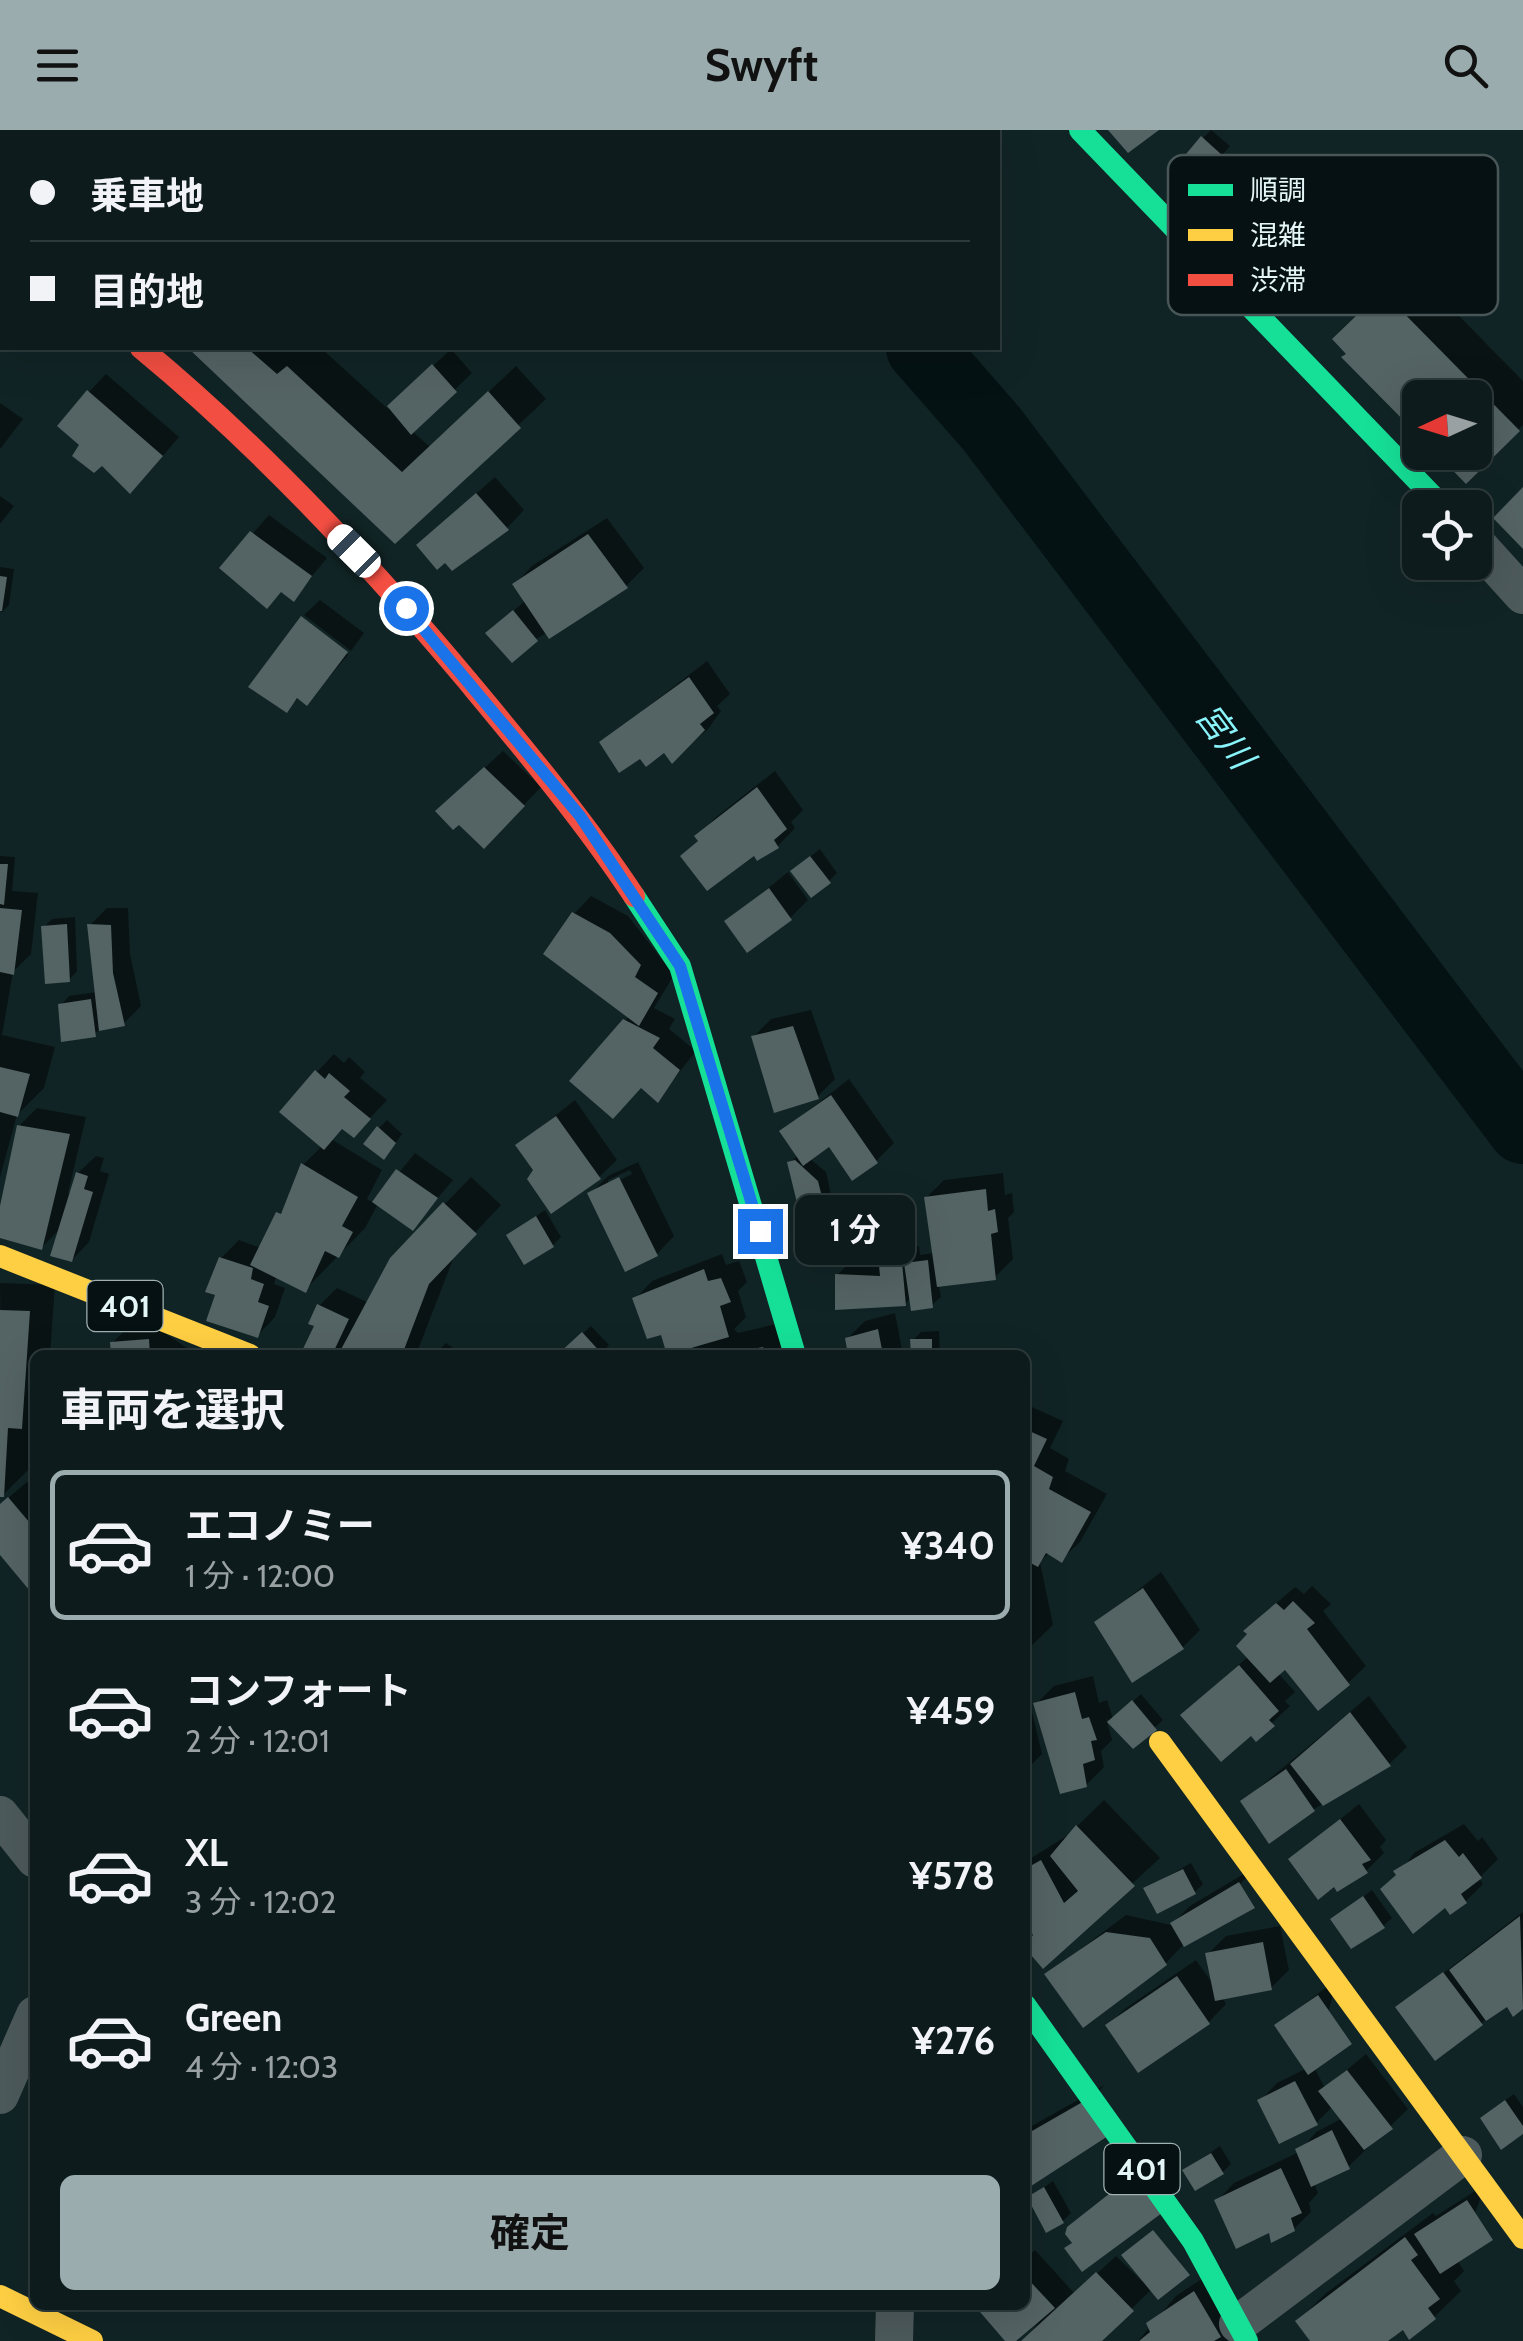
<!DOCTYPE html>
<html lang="ja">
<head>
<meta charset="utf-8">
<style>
	:root { --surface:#0d1b1c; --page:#162425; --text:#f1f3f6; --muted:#9aa1a3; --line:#2d393b; --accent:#9aacae }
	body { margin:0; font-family:Cabin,"Noto Sans JP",sans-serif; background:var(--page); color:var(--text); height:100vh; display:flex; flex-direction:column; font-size:38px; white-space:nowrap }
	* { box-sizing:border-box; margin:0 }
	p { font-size:32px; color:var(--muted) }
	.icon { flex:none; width:55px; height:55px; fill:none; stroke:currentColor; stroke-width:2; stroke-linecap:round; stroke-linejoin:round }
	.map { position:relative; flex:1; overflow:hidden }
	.side { position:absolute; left:30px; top:1220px; width:1000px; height:960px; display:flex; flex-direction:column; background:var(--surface); border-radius:15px; box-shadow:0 10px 40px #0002,0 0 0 2px var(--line) }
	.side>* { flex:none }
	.banner { position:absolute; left:0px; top:0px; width:1000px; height:220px; box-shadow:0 10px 40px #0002,0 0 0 2px var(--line); display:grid; align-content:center; height:220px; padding:0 30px; background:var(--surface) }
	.needle { width:65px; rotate:266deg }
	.controls { position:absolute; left:1402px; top:250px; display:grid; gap:20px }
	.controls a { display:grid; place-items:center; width:90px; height:90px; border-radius:15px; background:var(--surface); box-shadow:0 10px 40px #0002,0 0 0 2px var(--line); font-size:50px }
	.end { position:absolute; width:45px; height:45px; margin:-22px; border:12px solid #1a73e8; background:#fff; box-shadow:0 0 0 5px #fff }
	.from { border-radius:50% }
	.bubble { position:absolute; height:70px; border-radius:15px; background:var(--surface); box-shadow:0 10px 40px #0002,0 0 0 2px var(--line); font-size:32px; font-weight:700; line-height:70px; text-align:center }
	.car { position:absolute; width:30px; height:60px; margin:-30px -15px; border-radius:12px; box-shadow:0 0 8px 2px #0007; background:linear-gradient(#fff 24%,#345 0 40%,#fff 0 76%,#345 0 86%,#fff 0) }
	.banner b { display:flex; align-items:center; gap:35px; height:95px; font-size:38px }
	.banner b+b { border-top:2px solid var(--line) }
	.banner i { width:25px; height:25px; background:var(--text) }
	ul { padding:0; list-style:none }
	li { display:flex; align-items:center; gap:30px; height:150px; margin:0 20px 15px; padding:0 10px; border:5px solid transparent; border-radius:15px }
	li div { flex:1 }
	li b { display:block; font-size:38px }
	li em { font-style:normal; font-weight:700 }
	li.active { border-color:var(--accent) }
	li>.icon { width:90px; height:90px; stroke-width:1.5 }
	h2 { padding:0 30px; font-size:45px; line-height:120px }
	.cta { display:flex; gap:20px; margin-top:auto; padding:20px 30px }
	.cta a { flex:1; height:115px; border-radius:15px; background:var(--accent); color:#111; font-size:40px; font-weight:700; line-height:115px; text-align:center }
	header { display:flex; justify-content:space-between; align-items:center; height:130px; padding:0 30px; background:var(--accent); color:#111; font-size:45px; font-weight:700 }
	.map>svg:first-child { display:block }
	.shadow { fill:#0007; fill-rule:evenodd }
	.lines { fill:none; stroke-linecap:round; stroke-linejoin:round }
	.river { stroke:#051213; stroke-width:70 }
	.building { fill:#546364 }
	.street { stroke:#4d5a5b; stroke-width:38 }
	.fast { stroke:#16e098; stroke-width:22 }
	.slow { stroke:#ffcf43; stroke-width:22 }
	.jam { stroke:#f24e42; stroke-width:22 }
	.route { stroke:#1a73e8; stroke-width:12 }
	.labels { text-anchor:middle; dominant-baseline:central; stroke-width:10; stroke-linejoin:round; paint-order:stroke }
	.shield { fill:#051112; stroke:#a1b1b2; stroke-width:2.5 }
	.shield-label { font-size:30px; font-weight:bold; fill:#e4f6f7 }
	.water-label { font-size:35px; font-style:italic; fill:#8af4fb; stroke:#051112 }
	.key { fill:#051112; stroke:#485657; stroke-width:2.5 }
	.key-label { font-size:28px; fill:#e4f6f7 }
</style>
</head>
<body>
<header><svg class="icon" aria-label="menu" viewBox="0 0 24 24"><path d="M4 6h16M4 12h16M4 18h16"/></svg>Swyft<svg class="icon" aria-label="search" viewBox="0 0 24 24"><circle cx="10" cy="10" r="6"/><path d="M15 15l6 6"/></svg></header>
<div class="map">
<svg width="1523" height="2211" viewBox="0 0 1523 2211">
	<rect width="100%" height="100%" fill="#112425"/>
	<path class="shadow" d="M0,0L23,2H2L0,58Z
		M73,0H163L70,2Z
		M240,0H309L237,2Z
		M1211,0L1230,16L1207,43L1203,8Z
		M1410,136L1523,251V295L1466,350L1475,322V268H1420V303L1362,182Z
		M321,218L388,279L451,219L472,243L412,301L430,317L516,236L546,269L395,411L193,219Z
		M106,244L179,307L148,343L83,314L89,262Z
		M0,273L23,289L0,319Z
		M495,347L524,380L507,398H437Z
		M0,366L14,376L0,394Z
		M269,385L327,428L294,468L283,460L223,438Z
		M607,388L644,438L626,456L536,509L497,495L526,470L515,454L532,436Z
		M0,437L14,439L9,475L1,483Z
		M320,470L364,503L351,521L304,485Z
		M301,489L348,525L307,573L299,567L286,580Z
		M707,531L730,564L717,576L721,581L708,599L672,630L664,620L641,626L602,612Z
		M503,621L541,657L502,698L456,664Z
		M775,641L803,680L791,692L795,698L778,716L758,728L754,722L700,710L698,706L715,688Z
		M820,719L837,743L829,751L802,733Z
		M0,726L15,727L12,761L38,763L31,824L13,842L2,905L55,917L44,958L17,985L0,1047Z
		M788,742L808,770L790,788L727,792Z
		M591,766L628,786L674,845L654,878L675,889L669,899L696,921L658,969L642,956L573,951L629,886L574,784Z
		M107,778H128L130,824L141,876L123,894L101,898L94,905L61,875L69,866L97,862L90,795Z
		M75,787L77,841L69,850L44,797L52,789Z
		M811,880L835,949L817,967L753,907L771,889Z
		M334,924L344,933L349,927L365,942L360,948L387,970L354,1005L344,997L331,1009L382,1040L367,1069L374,1073L415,1023L453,1050L413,1097L378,1074L365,1098L305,1160L277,1145L274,1154L285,1158L275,1187L258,1205L218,1163L221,1128L239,1110L261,1118L288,1074L303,1035L323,1015L317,942Z
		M849,949L894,1013L876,1031L829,1014L809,1028L826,1042L831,1065L823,1073L790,1033L798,1025L782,1001Z
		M575,970L617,1030L599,1047L536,1041L518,1015Z
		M37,978L86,987L68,1063L72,1064L78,1043L96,1026L104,1028L100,1041L109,1044L89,1112L72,1130L62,1097L41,1118L0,1088L19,996Z
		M387,990L402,1004L392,1018L379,998Z
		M638,1032L674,1106L657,1124L590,1064L608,1046ZM630,1040L632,1044L608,1056V1050Z
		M1003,1043L1005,1065L1012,1063L1014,1082L1008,1088L1013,1129L995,1147L939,1155L941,1167L932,1175L912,1167L905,1174L837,1145L855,1128L889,1129L900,1119L919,1116L920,1125L934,1123L926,1068L944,1050Z
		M471,1047L501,1075L455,1124L416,1225H341L342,1220L336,1225H303L317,1195L319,1176L337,1158L369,1173L445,1074Z
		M545,1080L561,1107L553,1115L509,1105Z
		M890,1087L896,1110L887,1119L844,1103L853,1095Z
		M722,1124L726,1135L739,1131L747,1152L738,1161L746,1187L734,1199L738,1203L789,1191L800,1225H686L696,1215L663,1202L635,1169L652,1151Z
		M0,1153L55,1155L50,1225H35L30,1338L3,1365Z
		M895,1183L903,1225H851L847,1209L865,1191Z
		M140,1186L197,1225H114L113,1212Z
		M591,1196L609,1215L599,1225H560Z
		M939,1201L940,1225H913V1210L921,1202Z
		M446,1213L463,1225H434Z
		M1025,1274L1063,1291L1050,1318L1069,1329L1065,1341L1107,1364L1080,1412L1062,1429L1050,1422L1040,1432L1053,1495L1025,1522V1343L1032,1331L1025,1330Z
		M27,1352L35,1361V1453L0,1422V1375Z
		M1161,1442L1200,1500L1182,1518L1098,1492Z
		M1312,1456L1331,1474L1323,1481L1366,1536L1348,1553L1285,1536L1278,1543L1295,1562L1285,1571L1290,1576L1256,1608L1201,1568L1249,1526L1264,1484L1295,1457L1304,1464Z
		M1093,1546L1099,1573L1107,1570L1113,1589L1141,1564L1163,1590L1134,1616L1106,1588L1112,1610L1101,1621L1104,1637L1086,1655L1036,1574L1054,1556Z
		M1025,1552L1042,1624L1025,1641Z
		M1369,1566L1407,1617L1389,1634L1314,1679L1243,1671Z
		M1104,1670L1160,1728L1044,1835L1026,1815L1036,1805L1025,1790V1732L1068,1705Z
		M1359,1674L1386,1710L1380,1717L1384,1723L1366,1741L1291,1729Z
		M1464,1694L1478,1711L1482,1707L1498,1729L1479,1748L1483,1754L1466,1771L1399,1744L1414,1723Z
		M1191,1733L1203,1754L1195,1762L1146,1759Z
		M1257,1736L1166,1833L1083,1894L1047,1844L1126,1785L1171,1795L1190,1776Z
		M1372,1760L1392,1788L1383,1796L1334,1789Z
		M1523,1782V1876L1514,1883L1508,1873L1481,1893L1398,1878Z
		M1280,1796L1289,1840L1271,1858L1222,1867L1226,1874L1209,1892L1139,1939L1108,1895L1126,1878L1196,1830L1215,1857L1208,1824L1226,1806Z
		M1337,1849L1314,1937L1325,1958L1366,1924L1408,1979L1348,2037L1314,2053L1318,2063L1309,2073L1311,2082L1294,2099H1270L1217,2071L1234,2053L1299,2022L1316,2002L1343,1988L1333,1976L1316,1993L1260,1971L1277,1953L1307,1938L1277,1895Z
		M1104,1955L1025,2057V2000Z
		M1514,1964L1523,1977V2001L1491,1980Z
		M1220,2016L1231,2034L1223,2042L1185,2040Z
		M1053,2051L1071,2083L1063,2091L1030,2067Z
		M1486,2054L1457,2130L1464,2141L1454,2151L1461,2161L1434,2187L1404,2197L1383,2211H1313L1298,2191L1325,2164L1433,2083L1436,2086Z
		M1035,2120L1075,2164L1116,2126L1151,2160L1098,2211H1024L1043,2187L1009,2211L977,2175H1025V2129Z
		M1221,2136L1227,2211H1138L1176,2166Z"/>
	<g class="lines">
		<path class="river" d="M721,0L723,2
			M921,218L991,298L1523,999"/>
	</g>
	<path class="building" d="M1108,0H1159L1128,23Z
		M1201,6L1223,26L1199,54L1177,35Z
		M1382,161L1520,301L1466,354L1435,322H1475V268H1420V307L1341,227L1346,224L1332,209Z
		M188,218H247L277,244L287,236L402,342L488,261L521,298L395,414Z
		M432,234L457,262L411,305L387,276Z
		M87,260L163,326L130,364L102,336L94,343L72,326L79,315L57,296Z
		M1523,357V419L1493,388Z
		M476,363L509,400L452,441L445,433L437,440L416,415Z
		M250,401L312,446L294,472L281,462L267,479L219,438Z
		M588,404L628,458L549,509L512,454Z
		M0,446L7,447L2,481H0Z
		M513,480L538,511L512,533L485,503Z
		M301,486L348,522L307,576L297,568L287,583L248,557Z
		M689,547L714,583L700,594L705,600L672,634L664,623L646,637L640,629L619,643L599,612Z
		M484,637L525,676L484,719L459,695L453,700L435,681Z
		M757,657L787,699L774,710L779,718L757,731L754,726L707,761L680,726L698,711L694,706Z
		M810,726L831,753L811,768L790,741Z
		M0,734H8L4,775L0,774Z
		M769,758L792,790L747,823L724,791Z
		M0,778L22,780L14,845L0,842Z
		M572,782L610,803L641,835L635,847L658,863L639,896L543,824Z
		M67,794L70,852L45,854L41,796Z
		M87,794L111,795L113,843L125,896L99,901Z
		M91,869L96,907L61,912L58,874Z
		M623,889L660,908L653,918L680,940L658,973L641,958L613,989L569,951Z
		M793,896L819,969L774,983L751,906Z
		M0,937L30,944L18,987L0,982Z
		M315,940L325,949L329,943L350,961L344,967L371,989L354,1008L342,999L324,1020L279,982Z
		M831,965L878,1033L852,1051L829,1017L803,1036L779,1001Z
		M556,986L601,1049L551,1084L527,1049L533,1040L515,1015Z
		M17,995L70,1004L42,1120L0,1108V1076Z
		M377,996L396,1013L384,1030L363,1014Z
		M795,1030L818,1051L824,1075L799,1081L787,1032Z
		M301,1033L358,1067L342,1096L353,1102L339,1128L325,1121L306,1163L250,1135L276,1082L281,1084Z
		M396,1039L438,1068L413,1101L372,1072Z
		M76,1042L88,1046L84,1059L93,1062L72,1132L50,1126Z
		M619,1047L658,1126L625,1142L587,1063Z
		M986,1059L988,1081L995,1079L998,1102L991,1104L996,1150L937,1157L924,1067Z
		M443,1072L477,1104L429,1154L402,1225H338L390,1128Z
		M536,1086L554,1117L524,1135L506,1105Z
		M882,1093L889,1121L849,1129L842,1102Z
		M219,1127L253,1138L251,1149L264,1154L258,1172L269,1176L258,1208L206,1191L215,1165L205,1162Z
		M928,1130L933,1178L911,1181L904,1133Z
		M902,1132L906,1176L835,1180V1144L880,1146L879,1135Z
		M704,1139L708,1151L721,1148L731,1172L720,1176L729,1207L667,1225L661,1205L647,1209L632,1168Z
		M317,1174L349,1189L332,1225H300L314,1196L308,1194Z
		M0,1180L30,1181L22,1299L8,1298L4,1367H0Z
		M878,1199L883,1225H848L845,1208Z
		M582,1202L603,1225H557Z
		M149,1209L150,1225H111L110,1212Z
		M910,1209H932V1225H911Z
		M763,1217L765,1225H733V1223Z
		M1025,1299L1047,1309L1034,1336L1053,1347L1049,1359L1091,1382L1062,1433L1046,1423L1038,1437L1025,1430L1029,1332Z
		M8,1367L35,1399V1456L30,1461L0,1425V1374Z
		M1143,1458L1184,1519L1132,1553L1094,1492Z
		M1293,1471L1315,1493L1307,1499L1350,1555L1318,1581L1285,1540L1270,1553L1236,1516L1247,1504L1243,1501L1276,1473L1284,1480Z
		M1239,1535L1279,1581L1269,1590L1275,1596L1256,1612L1251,1606L1221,1632L1180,1585Z
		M1075,1562L1082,1589L1089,1587L1097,1610L1091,1611L1095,1630L1083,1634L1087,1657L1060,1664L1033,1573Z
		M1132,1570L1157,1600L1133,1619L1107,1592Z
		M1350,1582L1391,1636L1323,1676L1290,1634Z
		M1286,1639L1315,1681L1269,1714L1240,1671Z
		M1340,1689L1371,1730L1362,1734L1368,1743L1337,1762L1334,1757L1318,1770L1288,1729Z
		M1076,1695L1135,1756L1043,1839L1025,1818L1033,1805L1025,1792V1739L1041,1730L1064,1773L1078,1761L1050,1726Z
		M1445,1710L1459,1727L1463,1723L1482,1748L1461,1764L1467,1773L1450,1785L1445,1778L1413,1804L1380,1759L1396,1745L1393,1741Z
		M1183,1739L1196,1764L1157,1784L1143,1758Z
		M1239,1752L1255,1778L1184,1817L1170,1793Z
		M1363,1766L1385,1798L1351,1819L1330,1789Z
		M1520,1786L1523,1879L1513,1887L1507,1877L1486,1891L1449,1840Z
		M1106,1802L1150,1808L1167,1835L1083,1898L1044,1844Z
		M1263,1812L1272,1860L1215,1871L1205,1823Z
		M1443,1842L1483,1895L1435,1931L1395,1877Z
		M1177,1846L1210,1894L1138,1943L1105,1895Z
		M1318,1865L1352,1914L1308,1945L1274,1895Z
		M1347,1940L1393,1999L1364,2020L1318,1961Z
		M1295,1951L1318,1995L1279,2014L1257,1970Z
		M1086,1970L1108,2006L1025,2060V2005Z
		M1505,1970L1523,1996V2004L1501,2020L1480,1988Z
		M1332,2000L1350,2039L1311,2057L1295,2019Z
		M1211,2023L1224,2044L1195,2061L1182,2040Z
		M1281,2038L1302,2083L1291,2088L1295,2101L1271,2113L1269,2103L1236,2119L1214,2070Z
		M1133,2045L1162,2083L1082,2142L1064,2118L1072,2113L1065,2104L1067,2097Z
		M1044,2057L1064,2093L1046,2103L1027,2067Z
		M1467,2070L1493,2110L1440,2144L1414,2104Z
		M1153,2100L1190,2145L1158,2170L1121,2125Z
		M1405,2107L1418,2125L1411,2130L1440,2169L1428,2178L1436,2189L1409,2210L1403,2200L1388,2211H1310L1295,2191Z
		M1096,2142L1134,2181L1102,2211H1021Z
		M1025,2146L1055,2178L1016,2211H1005L974,2175H1025Z
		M1194,2161L1221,2207L1214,2211H1139L1150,2202L1146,2193Z"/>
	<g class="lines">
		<path class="street" d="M1475,412L1523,465
			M0,1685L35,1729
			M0,1965L35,1885
			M1238,2194L1463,2025
			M894,2211L895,2175"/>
		<path class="fast" d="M1080,0L1444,378
			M0,122L2,124
			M634,766L680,836L795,1225
			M1025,1875L1193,2111L1247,2211"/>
		<path class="slow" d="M0,1126L250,1225
			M1160,1612L1523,2108
			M0,2166L92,2211"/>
		<path class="jam" d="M141,218C260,316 367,431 466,549C525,620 583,689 634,766"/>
	</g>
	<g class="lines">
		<path class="route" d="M406,478L580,686L680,836L760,1101"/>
	</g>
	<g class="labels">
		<g class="shield">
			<rect x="87.5" y="1151" width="75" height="50" rx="8"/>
			<rect x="1104.5" y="2014" width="75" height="50" rx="8"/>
		</g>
		<g class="shield-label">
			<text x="125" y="1176">401</text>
			<text x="1142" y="2039">401</text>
		</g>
		<g class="water-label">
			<text transform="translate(1225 606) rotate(53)">宮川</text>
		</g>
	</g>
	<rect x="1168" y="25" width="330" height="160" rx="15" class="key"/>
	<rect x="1188" y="54" width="45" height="12" fill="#16e098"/>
	<rect x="1188" y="99" width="45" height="12" fill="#ffcf43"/>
	<rect x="1188" y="144" width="45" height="12" fill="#f24e42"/>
	<g class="key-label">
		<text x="1250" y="70">順調</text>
		<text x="1250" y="115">混雑</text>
		<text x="1250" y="160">渋滞</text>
	</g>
</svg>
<div class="controls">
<a><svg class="needle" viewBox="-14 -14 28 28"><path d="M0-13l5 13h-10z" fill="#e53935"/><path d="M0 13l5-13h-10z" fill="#9aa1a3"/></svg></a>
<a><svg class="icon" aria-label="locate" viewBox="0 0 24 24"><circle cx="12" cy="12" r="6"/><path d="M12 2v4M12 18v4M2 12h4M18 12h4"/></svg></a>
</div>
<i class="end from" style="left:406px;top:478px"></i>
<i class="end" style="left:760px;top:1101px"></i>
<div class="bubble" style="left:795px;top:1065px;width:120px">1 分</div>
<i class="car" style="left:354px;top:421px;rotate:315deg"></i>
<div class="banner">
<b><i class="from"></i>乗車地</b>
<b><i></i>目的地</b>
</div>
<section class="side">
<h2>車両を選択</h2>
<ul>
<li class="active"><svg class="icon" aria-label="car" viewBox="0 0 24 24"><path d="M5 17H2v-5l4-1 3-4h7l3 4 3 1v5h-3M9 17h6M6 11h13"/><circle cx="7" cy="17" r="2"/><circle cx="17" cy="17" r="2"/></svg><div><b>エコノミー</b><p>1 分 · 12:00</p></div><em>¥340</em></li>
<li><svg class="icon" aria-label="car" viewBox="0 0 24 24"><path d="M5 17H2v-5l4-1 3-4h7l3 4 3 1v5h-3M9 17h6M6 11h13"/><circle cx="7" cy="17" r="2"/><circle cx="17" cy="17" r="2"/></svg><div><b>コンフォート</b><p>2 分 · 12:01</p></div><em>¥459</em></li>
<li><svg class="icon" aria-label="car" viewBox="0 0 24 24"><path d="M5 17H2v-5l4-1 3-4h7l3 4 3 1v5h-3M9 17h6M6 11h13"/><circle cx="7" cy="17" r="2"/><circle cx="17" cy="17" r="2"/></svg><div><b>XL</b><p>3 分 · 12:02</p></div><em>¥578</em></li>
<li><svg class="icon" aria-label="car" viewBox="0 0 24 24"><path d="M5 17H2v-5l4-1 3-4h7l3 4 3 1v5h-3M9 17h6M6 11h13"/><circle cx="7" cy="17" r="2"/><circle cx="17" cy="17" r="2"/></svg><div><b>Green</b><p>4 分 · 12:03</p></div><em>¥276</em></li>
</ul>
<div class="cta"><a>確定</a></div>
</section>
</div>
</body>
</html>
